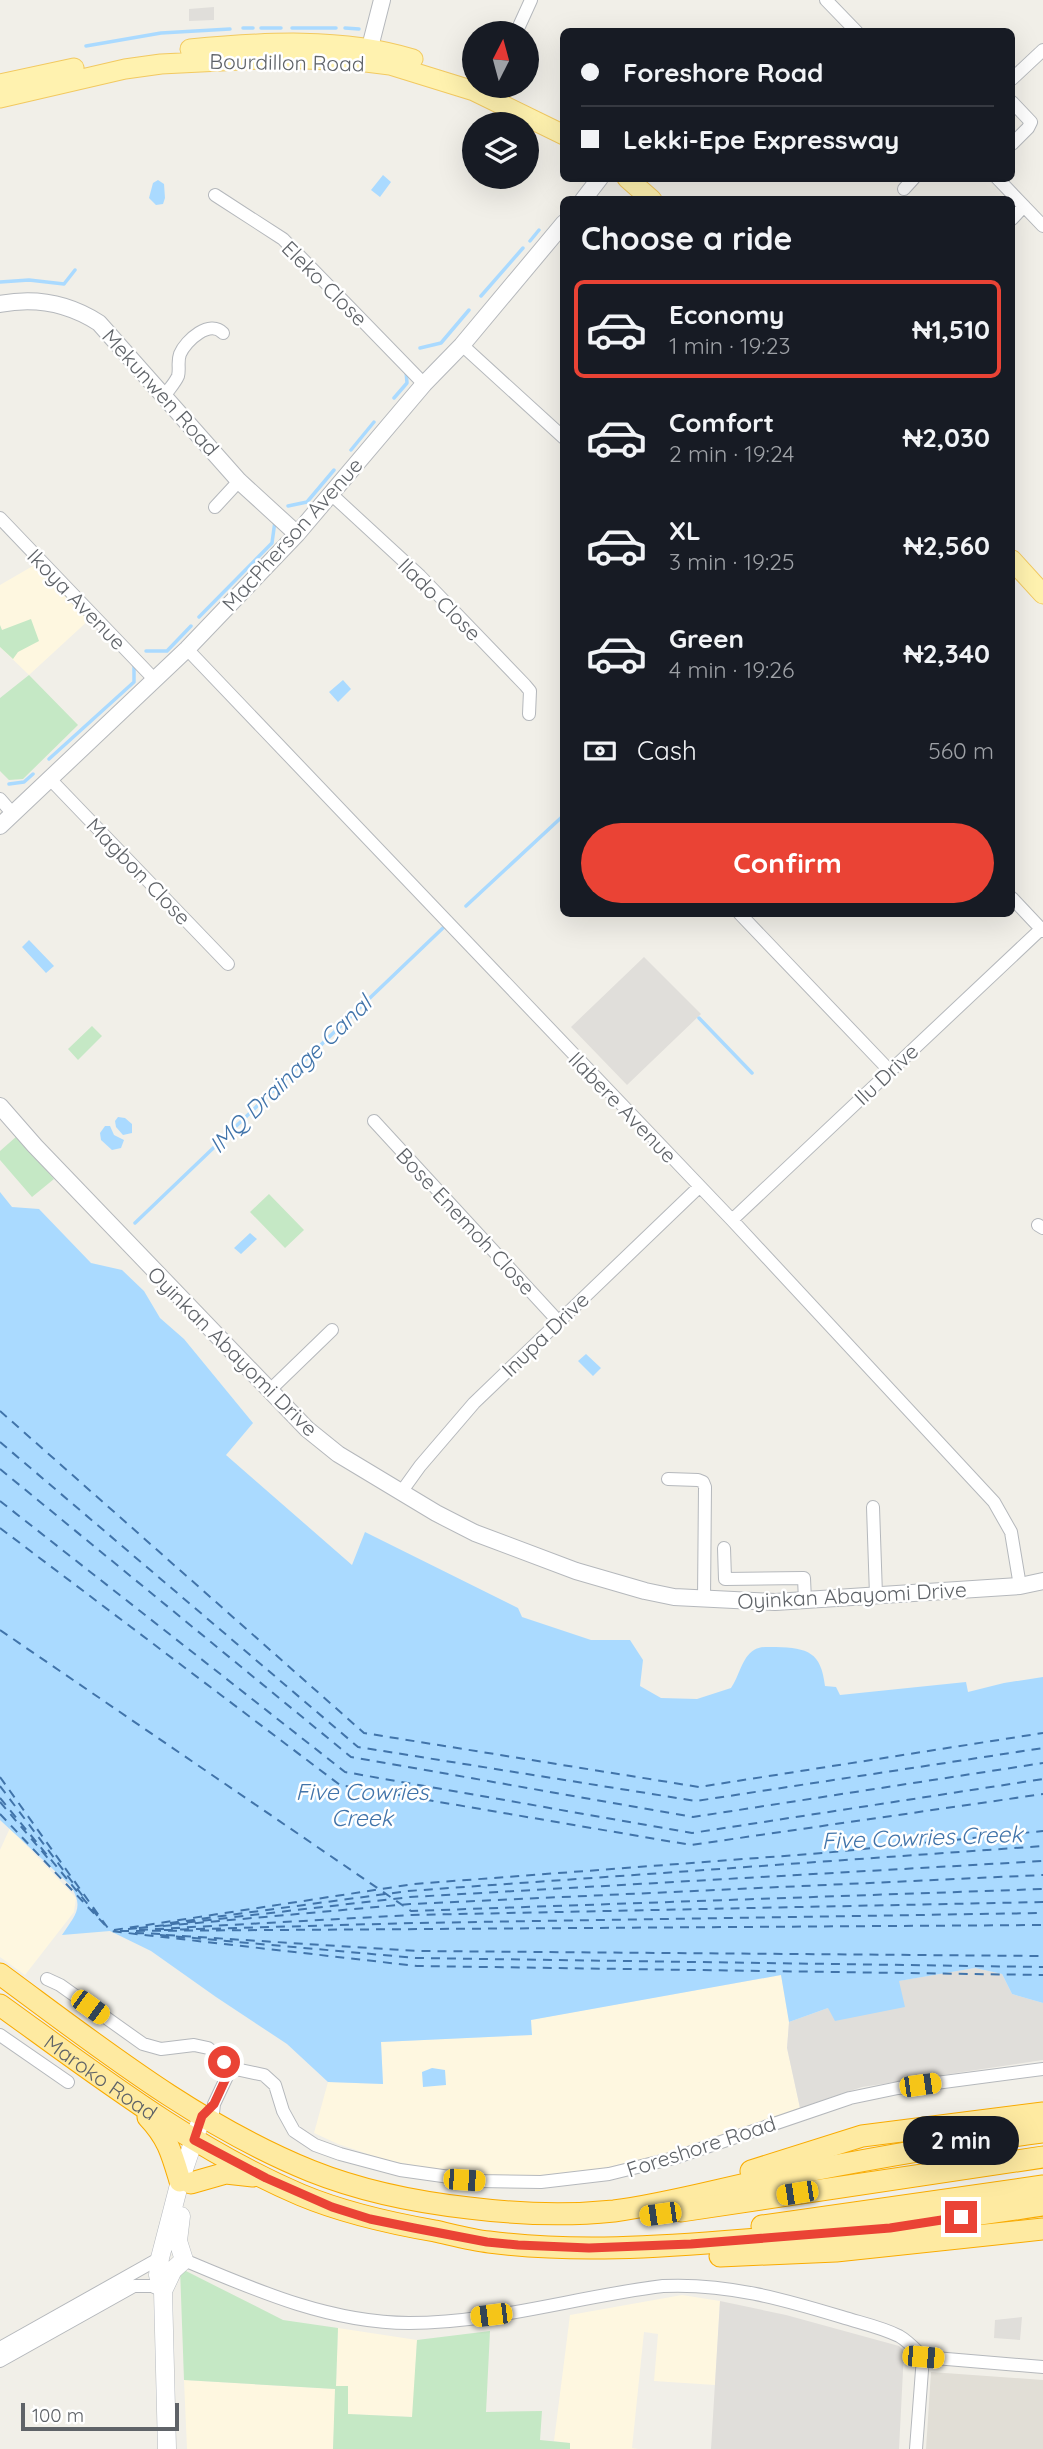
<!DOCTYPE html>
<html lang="en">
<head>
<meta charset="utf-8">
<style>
	:root { --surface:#171b24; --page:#242831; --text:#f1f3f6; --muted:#9ea1a6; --line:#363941; --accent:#ea4335 }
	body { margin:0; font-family:Quicksand,sans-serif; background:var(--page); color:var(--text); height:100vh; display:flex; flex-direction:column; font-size:26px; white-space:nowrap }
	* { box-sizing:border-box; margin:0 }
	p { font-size:23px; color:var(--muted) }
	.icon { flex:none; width:38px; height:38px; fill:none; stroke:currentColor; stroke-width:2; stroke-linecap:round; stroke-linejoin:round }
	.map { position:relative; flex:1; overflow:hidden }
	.panel { position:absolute; left:560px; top:196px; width:455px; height:721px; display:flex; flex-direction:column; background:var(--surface); border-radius:10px; box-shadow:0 7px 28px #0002 }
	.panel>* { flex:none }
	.banner { position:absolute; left:560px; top:28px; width:455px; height:154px; border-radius:10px; box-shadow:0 7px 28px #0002; display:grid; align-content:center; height:154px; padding:0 21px; background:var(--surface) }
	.needle { width:46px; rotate:6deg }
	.tools { position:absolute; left:462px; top:21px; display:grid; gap:14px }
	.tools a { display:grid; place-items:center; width:77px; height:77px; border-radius:50%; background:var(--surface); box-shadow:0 7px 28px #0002; font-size:35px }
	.scale { position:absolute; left:21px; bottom:18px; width:158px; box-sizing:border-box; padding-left:7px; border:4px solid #5f6368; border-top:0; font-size:19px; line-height:24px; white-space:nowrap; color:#5f6368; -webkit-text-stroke:5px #fff; paint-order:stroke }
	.end { position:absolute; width:32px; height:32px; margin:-16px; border:9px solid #ea4335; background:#fff; box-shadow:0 0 0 4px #fff }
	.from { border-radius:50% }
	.bubble { position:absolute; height:49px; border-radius:24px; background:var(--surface); box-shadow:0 7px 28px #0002; font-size:23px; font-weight:700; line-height:49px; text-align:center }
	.car { position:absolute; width:21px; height:42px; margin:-21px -10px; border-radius:9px; box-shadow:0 0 5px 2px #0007; background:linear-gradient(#f5c518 24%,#345 0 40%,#f5c518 0 76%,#345 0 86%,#f5c518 0) }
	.banner b { display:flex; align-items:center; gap:24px; height:66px; font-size:26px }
	.banner b+b { border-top:2px solid var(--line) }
	.banner i { width:18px; height:18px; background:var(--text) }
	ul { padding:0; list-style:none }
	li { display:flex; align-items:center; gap:21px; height:98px; margin:0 14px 10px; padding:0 7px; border:4px solid transparent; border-radius:10px }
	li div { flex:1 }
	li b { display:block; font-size:26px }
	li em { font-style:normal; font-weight:700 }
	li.selected { border-color:var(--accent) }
	li>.icon { width:63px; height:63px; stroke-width:1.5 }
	h2 { padding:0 21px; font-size:32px; line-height:84px }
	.pay { display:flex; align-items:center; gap:18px; height:77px; padding:0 21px; font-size:26px }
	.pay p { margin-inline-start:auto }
	.button { display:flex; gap:14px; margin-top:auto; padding:14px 21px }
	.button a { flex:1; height:80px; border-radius:42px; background:var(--accent); color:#fff; font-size:28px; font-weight:700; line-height:80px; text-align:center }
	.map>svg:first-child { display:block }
	.commercial { fill:#fef7e0 }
	.industrial { fill:#e0deda }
	.education { fill:#e1ded6 }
	.green { fill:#c5e8c5 }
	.water { fill:#aadaff }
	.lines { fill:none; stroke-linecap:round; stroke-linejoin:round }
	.stream { stroke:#aadaff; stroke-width:3.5 }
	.ferry { stroke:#4174aa; stroke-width:2; stroke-dasharray:9 7; stroke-linecap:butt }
	.minor-casing { stroke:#b5b8bc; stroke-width:14 }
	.tertiary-casing { stroke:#b5b8bc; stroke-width:18 }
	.secondary-casing { stroke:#b6babf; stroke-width:19 }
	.primary-casing { stroke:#f2c960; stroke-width:21 }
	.trunk-casing { stroke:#f9ab00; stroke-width:23 }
	.minor { stroke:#fff; stroke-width:12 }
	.tertiary { stroke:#fff; stroke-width:16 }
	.secondary { stroke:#fff; stroke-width:18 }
	.primary { stroke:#fff2af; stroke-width:19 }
	.trunk { stroke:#feeaa1; stroke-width:21 }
	.route { stroke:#ea4335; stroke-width:9 }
	.labels { text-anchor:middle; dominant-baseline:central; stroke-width:5; stroke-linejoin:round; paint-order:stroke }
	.street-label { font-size:21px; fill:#5f6368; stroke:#fff }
	.water-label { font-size:23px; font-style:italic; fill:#4174aa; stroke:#fff }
</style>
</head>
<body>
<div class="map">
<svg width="1043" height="2449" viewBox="0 0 1043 2449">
	<rect width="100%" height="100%" fill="#f1efe8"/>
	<path class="commercial" d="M38,563L91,618L29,675L0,647V585Z
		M10,1828L76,1898L74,1912L25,1975L0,1957V1850Z
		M781,1975L789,2022L787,2048L800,2108L662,2155L590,2171L540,2175H493L446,2171L386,2160L338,2144L314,2133L328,2082L383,2084L381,2042L531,2035L530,2020Z
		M682,2295L720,2301L715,2385L654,2381L658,2334L644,2332L632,2448L638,2449H570V2443L554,2441L570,2315Z
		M338,2328L417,2340L413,2417L347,2414L336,2386Z
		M184,2380L336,2389L333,2449H187Z"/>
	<path class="industrial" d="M214,7V20L189,21V9Z
		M644,957L701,1014L627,1085L571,1027Z
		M975,1968L1002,1974L1012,1994L1043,2003V2060L862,2087L800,2108L787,2048L789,2022L828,2008L904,2007L898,1981Z
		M720,2301L786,2315L899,2346L904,2351L899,2449H711Z
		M1022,2317L1020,2340L994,2338L995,2320Z"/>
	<path class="education" d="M931,2372L1043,2380V2449H926Z"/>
	<path class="green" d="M31,619L39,641L18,652L13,659L0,647V625L2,630Z
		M29,675L78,725L23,779L9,780L0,771V698Z
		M92,1026L102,1036L78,1060L68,1049Z
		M17,1136L54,1179L32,1197L0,1160V1151Z
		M269,1194L304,1230L285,1248L250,1212Z
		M180,2268L283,2320L338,2328L336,2386H348V2414L412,2417L417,2340L490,2331L486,2412L542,2411L540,2440L570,2443V2449H333L335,2389L184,2380Z"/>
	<path class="water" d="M383,175L391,182L380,197L371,190Z
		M158,180L164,184L165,198L163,204L156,205L149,198L153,183Z
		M343,680L351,689L338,702L329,692Z
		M29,940L54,966L46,973L22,947Z
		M118,1117L125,1118L132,1124V1133L123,1135L116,1127L115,1121Z
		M105,1126H110L114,1135L124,1140L121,1148L112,1150L101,1140L100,1133Z
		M0,1192L12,1207L39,1209L91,1263L122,1270L144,1291L160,1318L184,1339L253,1423L226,1455L352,1565L365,1532L518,1608L522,1617L591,1640H630L643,1660L640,1686L661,1698L697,1699L731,1688C739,1677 742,1657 754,1650C760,1646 769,1647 776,1647C808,1648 821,1652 825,1686L836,1687L840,1695L966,1682L968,1692L1004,1683L1043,1677V2003L1012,1994L1002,1974L975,1968L899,1981L905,2007L835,2021L828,2008L789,2022L781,1975L531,2020L532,2035L381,2042L383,2084L328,2082L287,2044L216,1997L151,1951L110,1931L62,1935C75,1915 85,1908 70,1885L0,1820Z
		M250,1233L257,1239L241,1254L234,1248Z
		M586,1354L601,1368L593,1376L578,1361Z
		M432,2068L445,2070L446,2085L423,2087L422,2072Z"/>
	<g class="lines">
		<path class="stream" d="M243,28H253
			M261,28H281
			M292,28H336
			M345,28L359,29
			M86,46L161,33L230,29
			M530,241L539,230
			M0,282L29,280L64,284L75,270
			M481,296L523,248
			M420,348L441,343L469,310
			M394,398L407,383L406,371
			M351,450L374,422
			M288,506L307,502L334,470
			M199,617L272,543L275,521
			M146,651H167L191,626
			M49,759L134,682V664
			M9,784L24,782L33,774
			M466,906L564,815
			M699,1018L752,1073
			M135,1223L445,926"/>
		<path class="ferry" d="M0,1411L364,1733L699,1787L1043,1733
			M0,1442L358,1747L696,1801L1043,1748
			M0,1469L351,1757L693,1817L1043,1763
			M0,1501L345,1772L692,1833L1043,1779
			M0,1528L340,1785L691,1845L1043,1794
			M0,1630L411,1911L1043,1889
			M0,1777L110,1931L417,1966L1043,1975
			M0,1786L85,1899
			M0,1798L100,1919
			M0,1802L52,1863
			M0,1814L105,1925
			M170,1923L408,1891L1043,1846
			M163,1926L410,1904L1043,1875
			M139,1928L410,1897L1043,1861
			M128,1929L140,1928
			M114,1930L414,1884L823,1853L1043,1831
			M139,1930L412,1915L1043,1902
			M164,1930L413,1923L1043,1913
			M120,1931L1043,1925
			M135,1933L161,1934
			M160,1935L416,1958L1043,1967
			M166,1935L417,1951L1043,1956"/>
		<defs>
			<path id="minor" d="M826,0L857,32
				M516,33L531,0
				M1012,79L1043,50
				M1012,144L1028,128L1031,122L1012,102
				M997,178L1043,226
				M904,189L914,178
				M215,195L283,239L424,384
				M1012,219L1024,206
				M462,345L564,438
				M165,395C169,389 175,383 178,376C180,369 177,362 180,354C186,340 210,319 223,333
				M331,494L420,576L525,685L530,691L529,714
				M215,507L239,481
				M0,518L154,679
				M187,649L732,1220L994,1502L1011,1532L1020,1586
				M50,779L228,964
				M0,799L13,814
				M1012,898L1043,931
				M740,914L889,1070
				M374,1121L559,1322
				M732,1220L1041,929
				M1038,1225L1043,1228
				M270,1390L332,1330
				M668,1479L698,1480L703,1482L705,1487L704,1599
				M402,1491L420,1466L474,1403L699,1187
				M873,1507L876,1595
				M724,1548L725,1579L804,1578L805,1601
				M47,1979L60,1985L143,2044L161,2049L194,2045L208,2048L231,2068L264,2075L275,2085L283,2111L294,2131L315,2145L340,2154L400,2170L478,2181L541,2182L609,2174L674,2158L850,2098L898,2088L1043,2069
				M0,2035L68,2082
				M212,2122L214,2104L231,2068
				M184,2260C255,2290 330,2323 409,2323C494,2323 579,2296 663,2286C726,2283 783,2299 842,2317C861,2323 881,2327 899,2336C908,2341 915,2349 923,2357
				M0,2348L160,2258
				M923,2357L1043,2367
				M0,2361L134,2286H152L163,2291
				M916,2449L923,2357"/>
			<path id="tertiary" d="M370,47L382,0
				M583,200L600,178
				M0,304C36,297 68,303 99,323L239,481L297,534
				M0,826L187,649L297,534L424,384L462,345L564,223
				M0,1106L35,1146L307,1429L338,1454L436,1513L475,1533L576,1571L645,1591L674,1597L775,1602L1020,1586L1043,1581"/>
			<path id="secondary" d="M163,2291L173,2270L184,2260L178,2241L181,2216
				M167,2449L163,2291L158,2275L160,2258L180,2181L202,2116"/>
			<path id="primary" d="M190,49C263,42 342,37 413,59
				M0,84L74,68
				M0,98L125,69L161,64L279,58L358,61L390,65L474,91L564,135
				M627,178L652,200
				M1012,560L1043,594"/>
			<g id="trunk">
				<path d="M0,1974C98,2046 197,2125 311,2171C361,2191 415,2202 469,2208C517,2214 565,2216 614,2211C667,2204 720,2189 773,2178C862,2160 953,2144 1043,2132"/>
				<path id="s1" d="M0,2005C96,2074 191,2148 301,2195C344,2213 389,2223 435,2231C453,2235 471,2240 489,2242C574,2253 660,2247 745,2240C845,2233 944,2220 1043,2205"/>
				<path d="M148,2117C168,2138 172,2154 180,2181"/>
				<path d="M751,2171L862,2136L1043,2113"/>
				<path d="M191,2183L226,2173L253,2176"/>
				<path d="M681,2211L1043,2157"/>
				<path d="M762,2226L1043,2186"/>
				<path d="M720,2256L836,2251L1043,2229"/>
			</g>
		</defs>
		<use href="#minor" class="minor-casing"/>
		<use href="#tertiary" class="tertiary-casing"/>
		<use href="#secondary" class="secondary-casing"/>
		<use href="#primary" class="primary-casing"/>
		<use href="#trunk" class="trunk-casing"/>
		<use href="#minor" class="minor"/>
		<use href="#tertiary" class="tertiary"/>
		<use href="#secondary" class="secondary"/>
		<use href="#primary" class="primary"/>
		<use href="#trunk" class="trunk"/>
	</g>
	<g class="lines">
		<path class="route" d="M224,2062L231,2067L214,2104L202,2116L194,2140L266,2178L332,2207L370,2219L414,2228L487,2242L518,2245L589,2248L691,2244L890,2228L961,2217"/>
	</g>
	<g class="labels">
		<g class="street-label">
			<text transform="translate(287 62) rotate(1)">Bourdillon Road</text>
			<text transform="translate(325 283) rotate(45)">Eleko Close</text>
			<text transform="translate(161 392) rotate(48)">Mekunwen Road</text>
			<text transform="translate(292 534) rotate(-48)">MacPherson Avenue</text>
			<text transform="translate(77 599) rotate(46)">Ikoya Avenue</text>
			<text transform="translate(440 599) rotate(45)">Ilado Close</text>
			<text transform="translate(139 871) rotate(46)">Magbon Close</text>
			<text transform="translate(886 1074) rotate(-43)">Ilu Drive</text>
			<text transform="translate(623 1107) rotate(46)">Ilabere Avenue</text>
			<text transform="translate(466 1221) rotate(47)">Bose Enemoh Close</text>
			<text transform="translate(545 1334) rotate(-44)">Inupa Drive</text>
			<text transform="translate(233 1351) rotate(45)">Oyinkan Abayomi Drive</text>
			<text transform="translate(852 1595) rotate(-3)">Oyinkan Abayomi Drive</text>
			<text stroke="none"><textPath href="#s1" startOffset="124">Maroko Road</textPath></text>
			<text transform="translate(701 2146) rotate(-18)">Foreshore Road</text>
		</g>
		<g class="water-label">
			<text transform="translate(290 1074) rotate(-44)">IMQ Drainage Canal</text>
			<text x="362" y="1791">Five Cowries<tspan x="362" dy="26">Creek</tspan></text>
			<text transform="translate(922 1837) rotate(-2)">Five Cowries Creek</text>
		</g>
	</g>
</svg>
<div class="tools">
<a><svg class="needle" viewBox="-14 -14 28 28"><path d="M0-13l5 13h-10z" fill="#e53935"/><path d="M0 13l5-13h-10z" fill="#9ea1a6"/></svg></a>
<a><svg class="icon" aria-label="layers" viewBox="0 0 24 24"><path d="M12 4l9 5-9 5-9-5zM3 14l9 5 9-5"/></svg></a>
</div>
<div class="scale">100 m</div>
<i class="end from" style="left:224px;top:2062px"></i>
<i class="end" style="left:961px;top:2217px"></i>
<div class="bubble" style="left:903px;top:2116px;width:116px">2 min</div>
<i class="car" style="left:90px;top:2007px;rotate:126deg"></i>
<i class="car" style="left:920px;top:2085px;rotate:82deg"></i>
<i class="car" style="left:464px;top:2180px;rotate:94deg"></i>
<i class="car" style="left:797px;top:2193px;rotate:261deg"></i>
<i class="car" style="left:660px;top:2214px;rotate:262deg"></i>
<i class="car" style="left:491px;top:2315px;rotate:263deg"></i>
<i class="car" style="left:923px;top:2357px;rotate:95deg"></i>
<div class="banner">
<b><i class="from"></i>Foreshore Road</b>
<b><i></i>Lekki-Epe Expressway</b>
</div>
<section class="panel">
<h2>Choose a ride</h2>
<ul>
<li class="selected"><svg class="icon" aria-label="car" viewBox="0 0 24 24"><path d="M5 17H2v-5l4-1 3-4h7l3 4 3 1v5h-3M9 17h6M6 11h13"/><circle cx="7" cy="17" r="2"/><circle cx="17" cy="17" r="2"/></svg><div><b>Economy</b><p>1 min · 19:23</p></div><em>₦1,510</em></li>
<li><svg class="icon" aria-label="car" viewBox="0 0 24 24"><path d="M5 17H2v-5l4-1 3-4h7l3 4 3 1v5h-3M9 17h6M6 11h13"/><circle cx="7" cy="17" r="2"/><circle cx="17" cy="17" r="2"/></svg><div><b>Comfort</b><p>2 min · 19:24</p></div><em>₦2,030</em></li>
<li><svg class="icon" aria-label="car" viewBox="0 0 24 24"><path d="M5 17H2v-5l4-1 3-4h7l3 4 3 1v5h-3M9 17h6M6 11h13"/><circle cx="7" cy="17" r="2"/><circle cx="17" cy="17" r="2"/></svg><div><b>XL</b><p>3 min · 19:25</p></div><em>₦2,560</em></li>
<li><svg class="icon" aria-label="car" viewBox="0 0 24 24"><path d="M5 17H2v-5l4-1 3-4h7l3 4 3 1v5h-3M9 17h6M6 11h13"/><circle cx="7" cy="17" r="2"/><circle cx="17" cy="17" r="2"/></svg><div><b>Green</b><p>4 min · 19:26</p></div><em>₦2,340</em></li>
</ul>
<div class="pay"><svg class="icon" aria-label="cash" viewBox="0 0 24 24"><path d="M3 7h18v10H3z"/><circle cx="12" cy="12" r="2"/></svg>Cash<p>560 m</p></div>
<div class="button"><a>Confirm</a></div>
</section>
</div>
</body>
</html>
